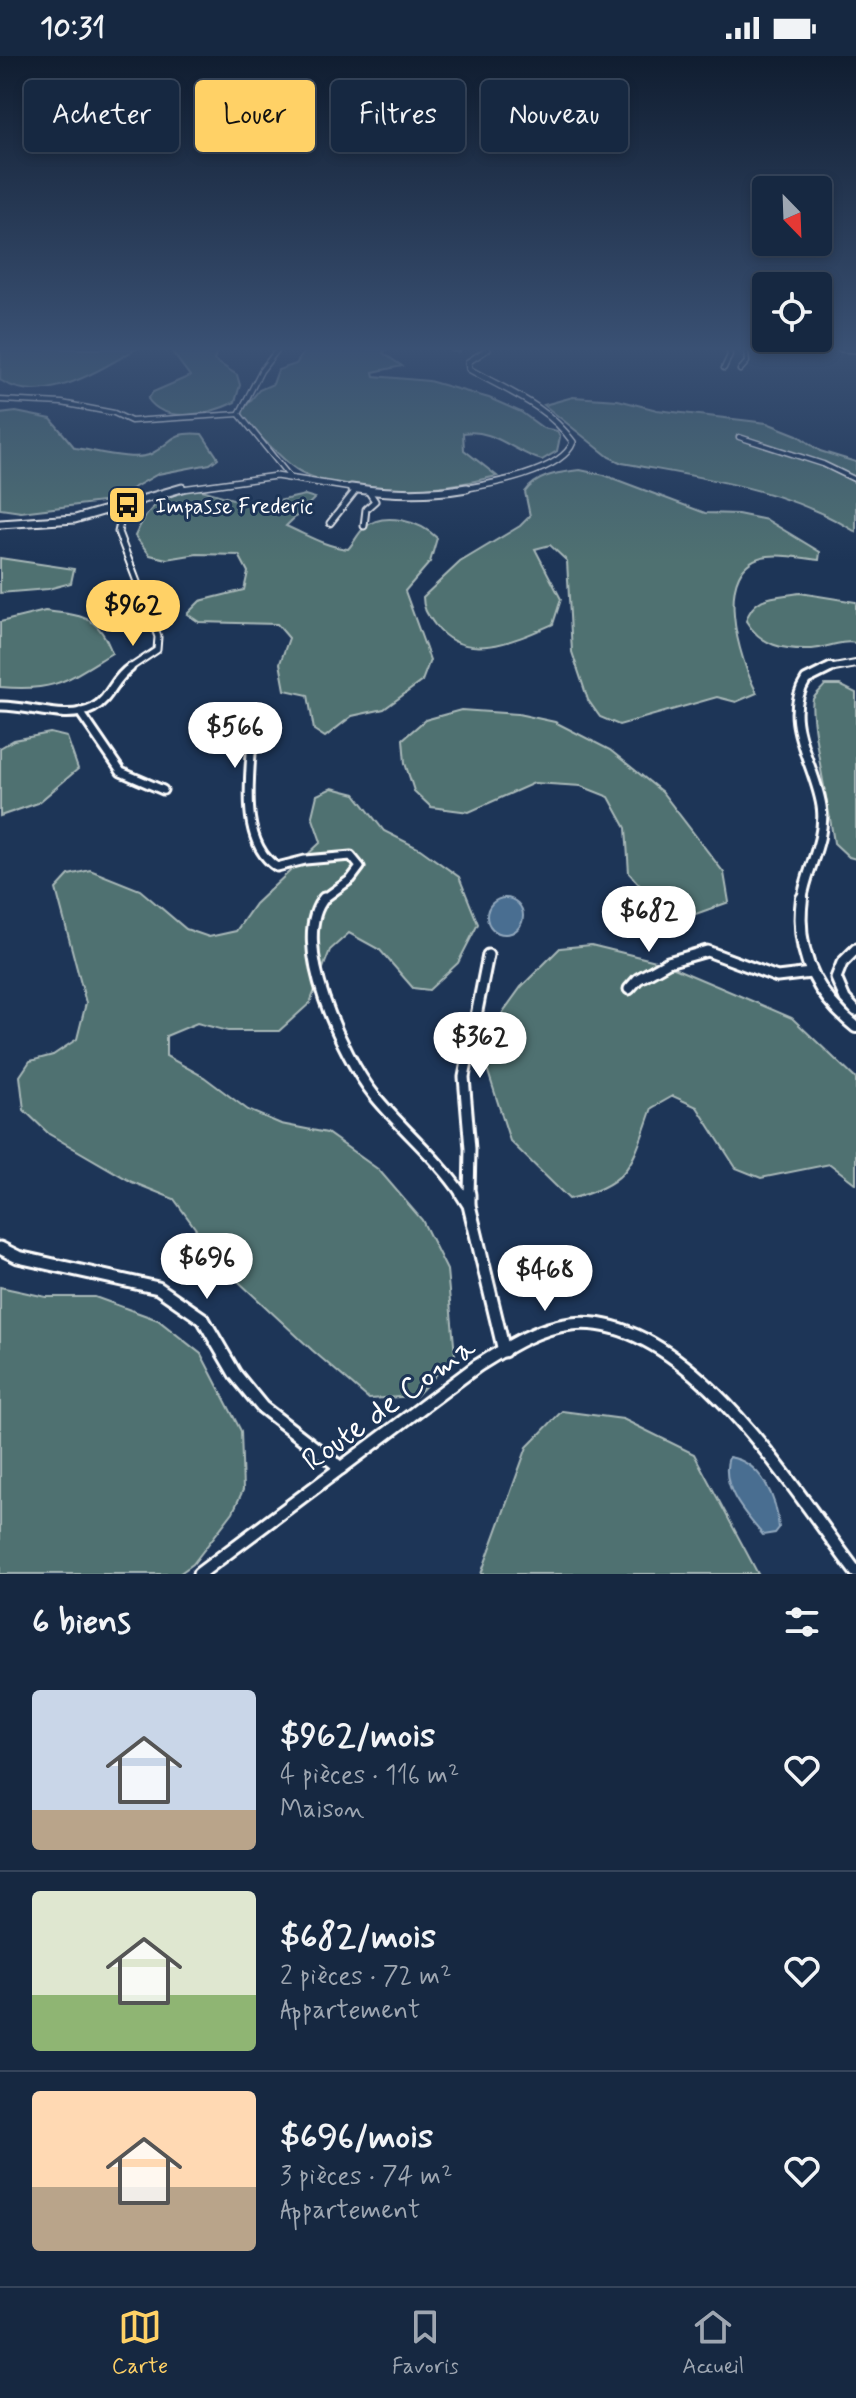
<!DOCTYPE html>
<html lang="fr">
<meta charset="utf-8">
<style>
:root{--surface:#162841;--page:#23344c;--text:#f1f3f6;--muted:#9ea6b1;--line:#35445a;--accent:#ffd166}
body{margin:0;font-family:Mynerve,sans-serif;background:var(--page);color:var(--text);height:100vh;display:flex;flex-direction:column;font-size:30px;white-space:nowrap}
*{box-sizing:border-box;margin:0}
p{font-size:26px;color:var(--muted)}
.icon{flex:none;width:44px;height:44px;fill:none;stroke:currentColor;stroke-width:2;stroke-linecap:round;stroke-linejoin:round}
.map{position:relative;height:1518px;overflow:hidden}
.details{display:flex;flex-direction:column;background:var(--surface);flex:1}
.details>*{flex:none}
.top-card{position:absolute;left:24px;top:24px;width:808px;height:72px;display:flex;gap:16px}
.needle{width:52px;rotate:157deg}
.buttons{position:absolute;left:752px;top:120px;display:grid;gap:16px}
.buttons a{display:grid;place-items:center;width:80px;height:80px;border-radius:8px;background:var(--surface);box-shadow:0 4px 12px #0003,0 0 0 2px var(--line);font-size:40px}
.price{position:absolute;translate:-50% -68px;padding:0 18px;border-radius:28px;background:#fff;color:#222;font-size:26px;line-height:52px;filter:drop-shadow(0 2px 4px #0008)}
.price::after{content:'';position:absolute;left:50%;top:48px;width:24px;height:18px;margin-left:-12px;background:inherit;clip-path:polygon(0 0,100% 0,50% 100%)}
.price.current{background:var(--accent);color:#111}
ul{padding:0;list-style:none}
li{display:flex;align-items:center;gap:24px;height:200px;padding:0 32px}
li+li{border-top:2px solid var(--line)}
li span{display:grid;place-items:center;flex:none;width:224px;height:160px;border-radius:8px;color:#555}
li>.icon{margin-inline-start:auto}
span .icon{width:96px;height:96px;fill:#fffc;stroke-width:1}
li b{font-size:34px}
h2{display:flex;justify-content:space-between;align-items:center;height:96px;padding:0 32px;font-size:34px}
.chip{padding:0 28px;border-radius:8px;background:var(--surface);box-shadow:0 4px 12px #0003,0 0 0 2px var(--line);font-size:28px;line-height:72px}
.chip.current{background:var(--accent);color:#111}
.status{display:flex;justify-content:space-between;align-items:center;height:56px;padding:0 40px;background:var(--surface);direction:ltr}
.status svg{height:22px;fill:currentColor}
.menu{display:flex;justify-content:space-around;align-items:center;height:112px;border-top:2px solid var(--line);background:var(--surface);font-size:22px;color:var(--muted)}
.menu a{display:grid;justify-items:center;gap:4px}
.menu .current{color:var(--accent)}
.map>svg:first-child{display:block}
.green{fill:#507171;stroke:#a8b8b8;stroke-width:2}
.water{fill:#496e91;stroke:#92a8bd;stroke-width:2}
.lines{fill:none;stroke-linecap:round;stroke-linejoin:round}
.minor-far4-casing{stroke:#fff;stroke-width:7}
.minor-far3-casing{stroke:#fff;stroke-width:9}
.minor-far2-casing{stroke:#fff;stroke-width:13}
.minor-far1-casing{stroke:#fff;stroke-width:15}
.minor-casing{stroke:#fff;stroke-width:17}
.tertiary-far2-casing{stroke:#fff;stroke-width:10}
.tertiary-far1-casing{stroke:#fff;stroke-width:14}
.tertiary-casing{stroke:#fff;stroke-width:16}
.secondary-far1-casing{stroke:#fff;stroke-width:8}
.secondary-casing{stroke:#fff;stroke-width:11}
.minor-far4{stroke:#1d3557;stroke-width:4}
.minor-far3{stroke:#1d3557;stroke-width:5}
.minor-far2{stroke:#1d3557;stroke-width:7}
.minor-far1{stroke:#1d3557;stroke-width:9}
.minor{stroke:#1d3557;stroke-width:11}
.tertiary-far2{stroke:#1d3557;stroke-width:6}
.tertiary-far1{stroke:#1d3557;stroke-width:8}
.tertiary{stroke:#1d3557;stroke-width:10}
.secondary-far1{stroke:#1d3557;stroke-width:5}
.secondary{stroke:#1d3557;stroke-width:7}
.labels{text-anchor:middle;stroke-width:6;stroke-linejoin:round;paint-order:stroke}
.far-poi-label{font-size:22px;fill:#fff;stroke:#1d3557;text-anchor:start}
.near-street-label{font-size:32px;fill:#fff;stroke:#1d3557}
</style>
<div class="status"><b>10:31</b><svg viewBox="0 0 49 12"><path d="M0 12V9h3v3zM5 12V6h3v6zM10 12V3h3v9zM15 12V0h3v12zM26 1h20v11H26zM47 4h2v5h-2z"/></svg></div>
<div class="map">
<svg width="856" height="1518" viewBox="0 0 856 1518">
<rect width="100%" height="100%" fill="#1d3557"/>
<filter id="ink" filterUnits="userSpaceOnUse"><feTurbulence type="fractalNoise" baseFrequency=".0125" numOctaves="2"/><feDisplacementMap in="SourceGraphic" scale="16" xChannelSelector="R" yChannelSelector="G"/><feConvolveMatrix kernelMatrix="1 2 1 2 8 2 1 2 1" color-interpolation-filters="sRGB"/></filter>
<g filter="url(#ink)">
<g class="green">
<path d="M1,293H136C100,314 41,352 0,324Z"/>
<path d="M170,293H218L214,304L237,319L240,329L235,346C210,358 166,369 148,343L153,336L190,320Z"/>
<path d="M306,293H387L383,297L402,310L373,316L374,320L429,325L489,342L521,356L543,372L557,375L560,381L557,395L542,404C515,397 492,371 463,377L464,394L497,420C443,434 353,443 301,416C289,410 279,398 268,388C258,379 244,369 242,355L259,334L273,328L278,314L296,308Z"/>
<path d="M573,341L618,344L657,354L767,367L797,379L820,395L856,406V476C786,432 703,422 622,407L609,401L544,349Z"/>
<path d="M16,356L51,363L75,392C92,394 136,406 151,398C174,386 169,375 202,378L218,402L210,408L158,418L110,445L21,456L0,453V358Z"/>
<path d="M580,414L604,419L705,457L738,458L767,464L820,496L819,504C803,502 784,498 768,500C709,507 740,606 757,637L736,646L717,641L619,669L600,661L588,644L572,596L567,505L550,489L535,493L561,543L553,568C517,584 465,609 435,569C428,559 423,554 423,541L460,506L520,470L530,460L525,436C538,418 559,417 580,414Z"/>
<path d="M195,432L243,446L269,447L305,439L315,442L286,470C307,479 326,491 348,493C354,487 358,477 364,472C384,454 421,466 437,482L430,506L405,535L430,604L422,625L384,653L352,660L325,681L314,674L308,639L285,634L280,607L289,582L277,568L199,566L187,558L200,545L244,534L248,516L239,499L197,498L167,503L150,499L135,480C150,446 161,443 195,432Z"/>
<path d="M0,502L74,513L71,527L48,533L0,537Z"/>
<path d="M800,537L856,546V587C840,584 828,592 812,593C783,594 761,590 746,565C754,538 776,541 800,537Z"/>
<path d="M45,555C82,560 98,558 112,597C66,625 55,636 0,631V566Z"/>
<path d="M825,629H840L856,637V803L849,801L834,787C831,762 808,657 813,643C815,639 822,633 825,629Z"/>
<path d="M461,654L518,658L555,666L610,694L662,736L724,817L729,846L682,863L649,840L629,817L626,772L609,741L581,730L534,727L469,756L431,751L414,735L405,707L403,683L425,664Z"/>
<path d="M50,677L67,681L78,713L38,747L0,760V692L14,684Z"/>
<path d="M332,732L355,738L384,775L420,793L459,821L478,868L458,907L429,934L413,932L380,894L349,877L330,894L310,947L279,975H228L197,967L166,980V1000L204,1021L248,1054L281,1068L327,1077L379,1114L422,1164L447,1214L455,1299L416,1340L369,1343L312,1294L225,1213L174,1143L132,1126L49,1078L24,1054L20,1020L30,1005L53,999L77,983L86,947L56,833L69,819L90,814L140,834L186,873L209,881L236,875L255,848L321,786L312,760L317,739Z"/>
<path d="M591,889L660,906L792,962L856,1023V1128L830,1108L761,1122L736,1112L697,1051L673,1040L652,1052C632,1107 632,1128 569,1143L510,1085L485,1006L503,956L521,931L560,892Z"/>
<path d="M0,1231L46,1241H95L158,1264L201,1298L241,1375L243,1434L233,1456L193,1508L179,1518H0Z"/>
<path d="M562,1355L623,1363L694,1398L758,1518H481L527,1391Z"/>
</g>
<g class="water">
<circle cx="505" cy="860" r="18"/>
<path d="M729,1401C762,1406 777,1443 779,1472L775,1477L763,1479C746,1459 719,1430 729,1401Z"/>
</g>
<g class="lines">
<g class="minor-far4-casing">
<g id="minor-far4">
<path d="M278,293L261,315L239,358L289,420"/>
<path d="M452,293H458"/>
<path d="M724,312L730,299L728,293"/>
<path d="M740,314L747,306L746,293"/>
<path d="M0,344L62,347L114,357L131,365L239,358"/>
<path d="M739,381L823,408L856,424"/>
</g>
</g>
<g class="minor-far3-casing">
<g id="minor-far3">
<path d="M124,451L118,476L158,581L157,594L127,614"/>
<path d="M330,467L356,434"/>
<path d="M364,470L366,453L375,445L369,436"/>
</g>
</g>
<g class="minor-far2-casing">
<g id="minor-far2">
<path d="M0,650C28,649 67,666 93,652C111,642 113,623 130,612"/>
<path d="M80,656L121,716L163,734"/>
<path d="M252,683C250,721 239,787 277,811L305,804L351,800L360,811L351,823L322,844"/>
</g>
</g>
<g class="minor-far1-casing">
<g id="minor-far1">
<path d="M324,842C288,885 344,1002 374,1039C402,1074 438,1102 463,1140"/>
<path d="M856,893L842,907L836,922L845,943L856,955"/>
<path d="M629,933L638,923L668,906L707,895L777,921L811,917"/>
<path d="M469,1140L470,1093L464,1021L488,899"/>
</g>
</g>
<g class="minor-casing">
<g id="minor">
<path d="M462,1138L469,1149L504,1295"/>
<path d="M469,1147V1138"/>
<path d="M0,1192L18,1201L158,1232L203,1263L235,1318L262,1351L341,1412"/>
<path d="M199,1518L477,1310C506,1292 536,1272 571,1268C687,1255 795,1437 856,1516"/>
</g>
</g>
<g class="tertiary-far2-casing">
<path id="tertiary-far2" d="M823,614L856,608"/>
</g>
<g class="tertiary-far1-casing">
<path id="tertiary-far1" d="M802,844C806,814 825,786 822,754C818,712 779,665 806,624L830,612"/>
</g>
<g class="tertiary-casing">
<path id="tertiary" d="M802,842C795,895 815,938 856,971"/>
</g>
<g class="secondary-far1-casing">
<g id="secondary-far1">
<path d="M841,293L856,294"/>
<path d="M175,434L276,420L364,434"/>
<path d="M456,434C486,429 562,417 573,386C547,349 507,335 469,313L468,306L488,293"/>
</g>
</g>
<g class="secondary-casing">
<g id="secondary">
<path d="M351,432C391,438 427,439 467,432"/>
<path d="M0,468L75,463L182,432"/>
</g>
</g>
<use href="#minor-far4" class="minor-far4"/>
<use href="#minor-far3" class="minor-far3"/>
<use href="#minor-far2" class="minor-far2"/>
<use href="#minor-far1" class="minor-far1"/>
<use href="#minor" class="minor"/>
<use href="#tertiary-far2" class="tertiary-far2"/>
<use href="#tertiary-far1" class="tertiary-far1"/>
<use href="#tertiary" class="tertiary"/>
<use href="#secondary-far1" class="secondary-far1"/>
<use href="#secondary" class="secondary"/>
</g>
</g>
<linearGradient id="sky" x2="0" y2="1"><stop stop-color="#101d30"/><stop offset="0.58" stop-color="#3a5174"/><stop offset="1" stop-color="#3a5174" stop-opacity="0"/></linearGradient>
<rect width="856" height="505" fill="url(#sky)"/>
<defs>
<g id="bus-square" transform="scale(2)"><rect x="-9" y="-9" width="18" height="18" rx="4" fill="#ffd166" stroke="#1d3557"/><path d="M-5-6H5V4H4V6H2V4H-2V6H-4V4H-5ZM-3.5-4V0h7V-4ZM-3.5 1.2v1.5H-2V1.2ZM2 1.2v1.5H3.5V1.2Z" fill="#111"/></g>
</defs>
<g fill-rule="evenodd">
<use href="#bus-square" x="127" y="449"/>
</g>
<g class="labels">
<g class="far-poi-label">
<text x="155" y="457">Impasse Frederic</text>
</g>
<g class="near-street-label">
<text transform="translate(388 1347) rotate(-36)" y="11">Route de Coma</text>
</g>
</g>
</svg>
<div class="buttons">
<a><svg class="needle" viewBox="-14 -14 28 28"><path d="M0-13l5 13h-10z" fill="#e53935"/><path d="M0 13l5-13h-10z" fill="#9ea6b1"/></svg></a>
<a><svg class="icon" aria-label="locate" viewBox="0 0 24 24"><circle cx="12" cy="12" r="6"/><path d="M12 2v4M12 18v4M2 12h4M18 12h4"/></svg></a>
</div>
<b class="price current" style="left:133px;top:592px">$962</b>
<b class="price" style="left:235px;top:714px">$566</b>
<b class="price" style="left:649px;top:898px">$682</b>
<b class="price" style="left:480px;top:1024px">$362</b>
<b class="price" style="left:207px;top:1245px">$696</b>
<b class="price" style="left:545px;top:1257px">$468</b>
<div class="top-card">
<a class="chip">Acheter</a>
<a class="chip current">Louer</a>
<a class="chip">Filtres</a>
<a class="chip">Nouveau</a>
</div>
</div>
<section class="details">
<h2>6 biens<svg class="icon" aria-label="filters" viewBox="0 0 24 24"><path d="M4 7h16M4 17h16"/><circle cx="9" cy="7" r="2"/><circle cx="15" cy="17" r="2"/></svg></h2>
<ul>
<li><span style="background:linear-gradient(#c9d6e8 75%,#b9a48a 0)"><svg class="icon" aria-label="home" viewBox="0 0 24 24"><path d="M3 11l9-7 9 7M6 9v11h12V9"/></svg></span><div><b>$962/mois</b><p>4 pièces · 116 m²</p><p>Maison</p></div><svg class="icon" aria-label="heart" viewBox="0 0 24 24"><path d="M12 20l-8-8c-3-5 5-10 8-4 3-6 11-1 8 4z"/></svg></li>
<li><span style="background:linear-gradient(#dfe7d0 65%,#8fb573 0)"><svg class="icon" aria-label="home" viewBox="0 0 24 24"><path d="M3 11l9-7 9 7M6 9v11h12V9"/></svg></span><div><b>$682/mois</b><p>2 pièces · 72 m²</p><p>Appartement</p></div><svg class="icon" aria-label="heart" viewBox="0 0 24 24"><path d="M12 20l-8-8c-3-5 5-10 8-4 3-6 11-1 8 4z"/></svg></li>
<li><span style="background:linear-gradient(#ffd9b3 60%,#b9a48a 0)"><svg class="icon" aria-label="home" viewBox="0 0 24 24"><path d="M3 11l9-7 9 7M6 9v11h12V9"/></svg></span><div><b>$696/mois</b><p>3 pièces · 74 m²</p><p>Appartement</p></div><svg class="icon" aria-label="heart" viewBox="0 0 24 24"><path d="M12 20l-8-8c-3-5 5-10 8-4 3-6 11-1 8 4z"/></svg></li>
</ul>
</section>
<nav class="menu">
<a class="current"><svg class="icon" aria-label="map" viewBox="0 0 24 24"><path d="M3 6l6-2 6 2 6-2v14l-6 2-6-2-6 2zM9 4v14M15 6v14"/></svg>Carte</a>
<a><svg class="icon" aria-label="saved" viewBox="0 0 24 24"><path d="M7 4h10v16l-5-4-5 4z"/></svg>Favoris</a>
<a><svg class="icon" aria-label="home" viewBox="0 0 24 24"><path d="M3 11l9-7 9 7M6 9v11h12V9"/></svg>Accueil</a>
</nav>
